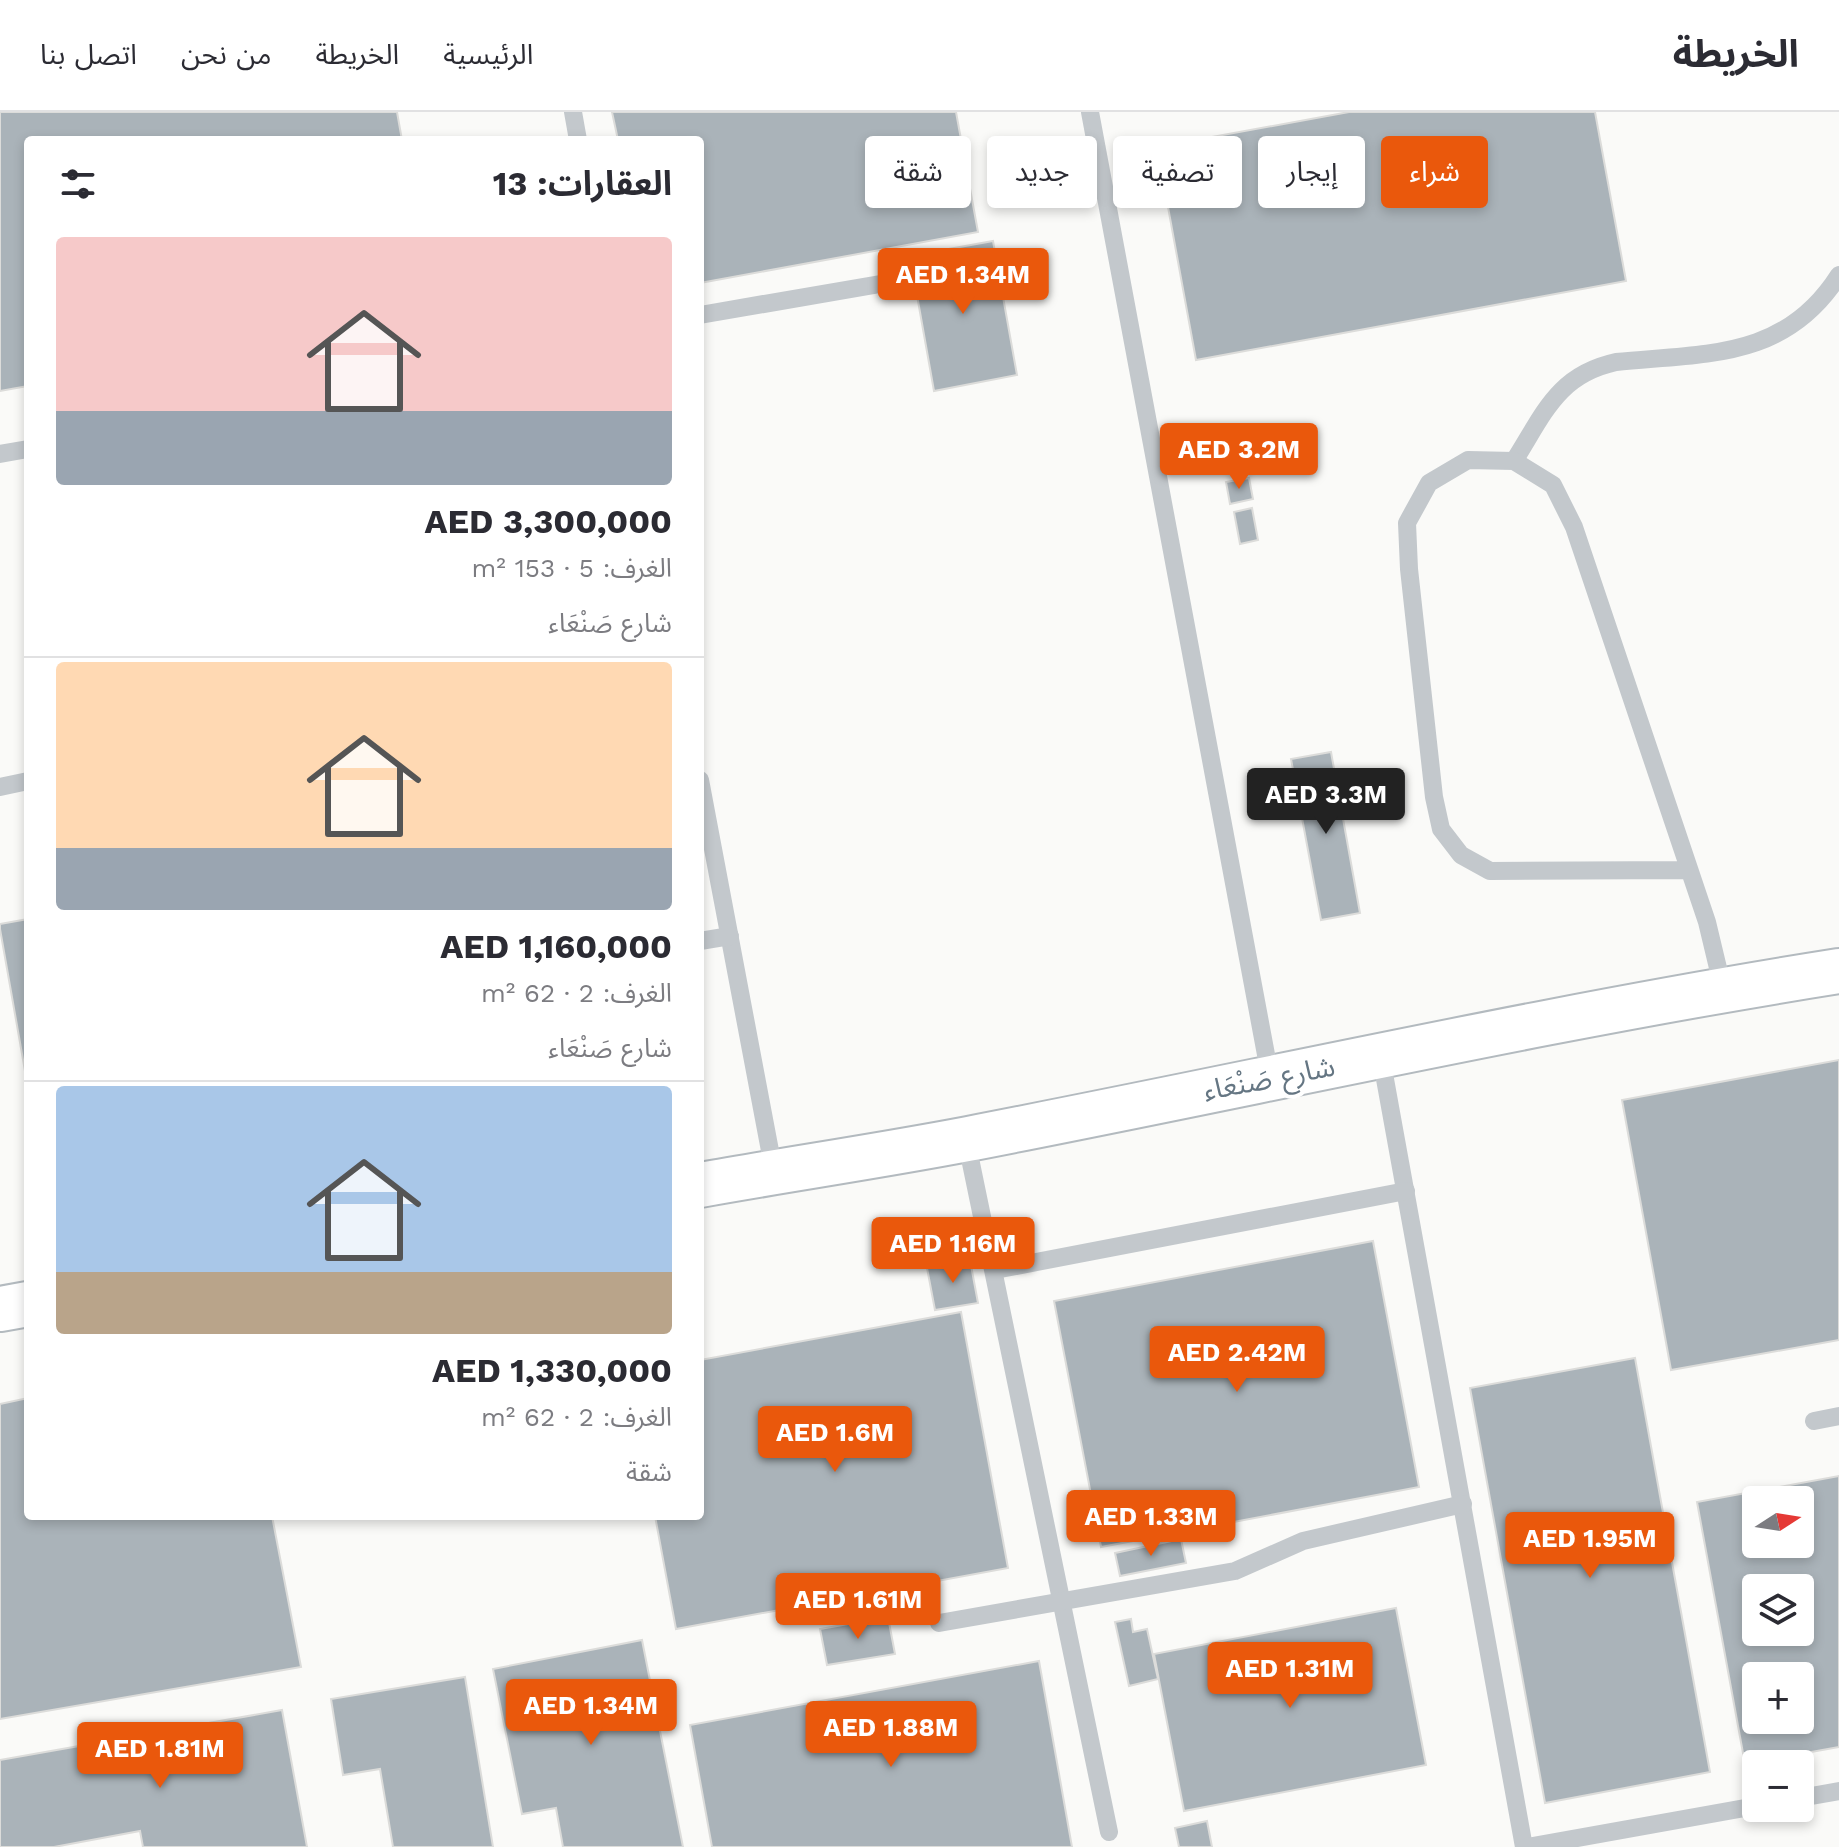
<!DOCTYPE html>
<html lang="ar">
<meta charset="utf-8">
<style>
:root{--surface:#fff;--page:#f2f2f3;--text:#2b2b33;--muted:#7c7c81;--line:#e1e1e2;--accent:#ea580c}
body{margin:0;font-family:"Work Sans","Noto Sans Arabic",sans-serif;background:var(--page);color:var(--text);direction:rtl;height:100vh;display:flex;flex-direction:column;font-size:30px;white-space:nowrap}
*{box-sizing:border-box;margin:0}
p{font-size:26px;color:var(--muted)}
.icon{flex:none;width:44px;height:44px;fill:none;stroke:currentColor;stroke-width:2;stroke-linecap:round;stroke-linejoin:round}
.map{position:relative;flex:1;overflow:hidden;direction:ltr}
.drawer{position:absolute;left:24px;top:24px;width:680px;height:1384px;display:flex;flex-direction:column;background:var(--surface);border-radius:8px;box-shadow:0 4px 12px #0003;direction:rtl}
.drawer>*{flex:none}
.guide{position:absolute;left:728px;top:24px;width:760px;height:72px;direction:rtl;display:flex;gap:16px}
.needle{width:52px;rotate:78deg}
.controls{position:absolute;left:1742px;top:1374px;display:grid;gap:16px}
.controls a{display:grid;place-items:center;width:72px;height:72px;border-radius:8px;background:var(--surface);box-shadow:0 4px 12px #0003;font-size:40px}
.price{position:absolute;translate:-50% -68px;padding:0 18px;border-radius:8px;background:var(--accent);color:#fff;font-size:26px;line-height:52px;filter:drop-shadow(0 2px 4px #0008)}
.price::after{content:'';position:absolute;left:50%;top:48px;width:24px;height:18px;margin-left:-12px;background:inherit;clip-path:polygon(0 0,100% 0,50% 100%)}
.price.current{background:#222;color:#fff}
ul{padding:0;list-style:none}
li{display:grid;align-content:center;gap:16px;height:424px;padding:0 32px}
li+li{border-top:2px solid var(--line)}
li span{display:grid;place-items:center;height:248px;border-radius:8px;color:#555}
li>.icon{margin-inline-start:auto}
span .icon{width:144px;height:144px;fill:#fffc;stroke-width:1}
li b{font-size:34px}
h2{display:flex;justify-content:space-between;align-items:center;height:96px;padding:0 32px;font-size:34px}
.pill{padding:0 28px;border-radius:8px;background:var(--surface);box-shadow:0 4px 12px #0003;font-size:28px;line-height:72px}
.pill.current{background:var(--accent);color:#fff}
header{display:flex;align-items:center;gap:48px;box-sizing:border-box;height:112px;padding:0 40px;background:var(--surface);border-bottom:2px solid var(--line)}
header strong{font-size:38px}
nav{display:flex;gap:44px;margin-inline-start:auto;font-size:28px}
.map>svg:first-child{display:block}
.building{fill:#aab3b9;stroke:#dcdcda;stroke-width:2;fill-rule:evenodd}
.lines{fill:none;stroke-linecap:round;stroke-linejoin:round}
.secondary-casing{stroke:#b3babf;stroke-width:48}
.lane{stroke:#c3c8cc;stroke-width:18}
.secondary{stroke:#fff;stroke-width:44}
.labels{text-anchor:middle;stroke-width:8;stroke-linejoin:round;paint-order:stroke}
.street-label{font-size:28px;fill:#657683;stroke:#fff}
</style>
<header>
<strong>الخريطة</strong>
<nav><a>الرئيسية</a><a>الخريطة</a><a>من نحن</a><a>اتصل بنا</a></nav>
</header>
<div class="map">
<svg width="1839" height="1735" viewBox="0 0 1839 1735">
<rect width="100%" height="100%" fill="#fafaf8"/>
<g class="building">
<path d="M0,0H397L402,28H28V274L0,279Z"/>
<path d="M612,0H956L978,120L700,171V28H618Z"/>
<path d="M1349,0H1595L1626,169L1196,248L1157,35Z"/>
<path d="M993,129L1017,263L934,279L910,144Z"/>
<path d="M1249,366L1253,387L1230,392L1226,370Z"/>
<path d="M1252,396L1258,428L1240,432L1234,400Z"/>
<path d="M1331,640L1360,801L1321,808L1291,647Z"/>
<path d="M28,807V976L0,817V812Z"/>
<path d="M1839,948V1228L1671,1258L1622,988Z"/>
<path d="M1373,1129L1419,1375L1101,1435L1054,1189Z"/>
<path d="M970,1148L978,1191L935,1198L927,1156Z"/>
<path d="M961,1200L1008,1456L676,1517L655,1404H700V1248Z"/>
<path d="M1635,1246L1710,1660L1545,1691L1470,1276Z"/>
<path d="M28,1286V1404H272L301,1555L0,1607V1292Z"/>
<path d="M1839,1364V1635L1745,1652L1697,1390ZM1756,1388H1800V1432H1756ZM1756,1476H1800V1520H1756ZM1756,1564H1800V1608H1756Z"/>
<path d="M1181,1427L1186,1451L1120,1464L1115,1441Z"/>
<path d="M1396,1496L1426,1653L1184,1699L1154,1542Z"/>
<path d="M888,1505L895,1542L827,1553L820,1517Z"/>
<path d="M1131,1507L1133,1520L1147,1517L1158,1567L1129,1574L1115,1510Z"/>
<path d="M642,1528L683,1735H563L556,1696L522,1702L493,1557Z"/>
<path d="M1039,1549L1072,1735H712L690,1613Z"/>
<path d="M465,1565L493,1735H393L380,1657L343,1663L331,1587Z"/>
<path d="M282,1598L307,1735H143L140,1719L54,1735H0V1648Z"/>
<path d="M1207,1709L1212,1735H1179L1175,1716Z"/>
</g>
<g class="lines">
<g class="secondary-casing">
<g id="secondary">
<path d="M700,1073C789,1057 879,1044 968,1027C1258,971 1547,905 1839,859"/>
<path d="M0,1197L28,1192"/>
</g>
</g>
<g class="lane">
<path d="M573,0L578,28"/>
<path d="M1090,0L1270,964"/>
<path d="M700,203L886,171"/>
<path d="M0,342L28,337"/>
<path d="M1514,349C1544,302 1557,263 1616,250C1706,241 1785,248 1839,163"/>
<path d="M700,668L774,1060"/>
<path d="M0,675L28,669"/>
<path d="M1687,758L1490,759L1461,743L1441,717L1434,685L1409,457L1407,411L1429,371L1468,348L1514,349L1553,373L1574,415L1707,810L1723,877"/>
<path d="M700,829L730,824"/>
<path d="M1381,945L1524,1735"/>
<path d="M966,1027L1109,1720"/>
<path d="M995,1158L1406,1079"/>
<path d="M1814,1309L1839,1304"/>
<path d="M939,1511L1235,1459L1303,1429L1463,1392"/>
<path d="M1800,1686L1839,1679"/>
<path d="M1527,1735L1756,1694"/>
</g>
<use href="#secondary" class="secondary"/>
</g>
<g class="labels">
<g class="street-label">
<text transform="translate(1269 966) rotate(-11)" y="10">شارع صَنْعَاء</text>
</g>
</g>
</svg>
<div class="controls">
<a><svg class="needle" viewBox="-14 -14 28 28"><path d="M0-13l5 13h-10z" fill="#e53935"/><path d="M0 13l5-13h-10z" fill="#7c7c81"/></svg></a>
<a><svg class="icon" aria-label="layers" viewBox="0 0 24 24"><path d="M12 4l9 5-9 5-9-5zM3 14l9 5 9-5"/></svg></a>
<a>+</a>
<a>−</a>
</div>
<b class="price" style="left:963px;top:204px">AED 1.34M</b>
<b class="price" style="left:1239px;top:379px">AED 3.2M</b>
<b class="price current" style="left:1326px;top:724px">AED 3.3M</b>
<b class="price" style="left:953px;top:1173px">AED 1.16M</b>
<b class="price" style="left:1237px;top:1282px">AED 2.42M</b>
<b class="price" style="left:835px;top:1362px">AED 1.6M</b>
<b class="price" style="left:1151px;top:1446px">AED 1.33M</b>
<b class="price" style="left:1590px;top:1468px">AED 1.95M</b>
<b class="price" style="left:858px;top:1529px">AED 1.61M</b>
<b class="price" style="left:1290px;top:1598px">AED 1.31M</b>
<b class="price" style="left:591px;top:1635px">AED 1.34M</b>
<b class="price" style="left:891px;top:1657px">AED 1.88M</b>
<b class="price" style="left:160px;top:1678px">AED 1.81M</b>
<div class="guide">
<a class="pill current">شراء</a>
<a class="pill">إيجار</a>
<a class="pill">تصفية</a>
<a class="pill">جديد</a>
<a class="pill">شقة</a>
</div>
<section class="drawer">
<h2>العقارات: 13<svg class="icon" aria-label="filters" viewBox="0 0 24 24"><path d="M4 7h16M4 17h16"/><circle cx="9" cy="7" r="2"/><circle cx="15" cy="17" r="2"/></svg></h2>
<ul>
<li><span style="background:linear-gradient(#f6c9c9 70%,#9aa5b1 0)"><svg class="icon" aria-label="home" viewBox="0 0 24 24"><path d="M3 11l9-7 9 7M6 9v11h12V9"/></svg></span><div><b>AED 3,300,000</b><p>الغرف: 5 · 153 m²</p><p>شارع صَنْعَاء</p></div></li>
<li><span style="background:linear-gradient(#ffd9b3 75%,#9aa5b1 0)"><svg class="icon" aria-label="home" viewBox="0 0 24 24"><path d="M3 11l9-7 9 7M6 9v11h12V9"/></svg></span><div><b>AED 1,160,000</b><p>الغرف: 2 · 62 m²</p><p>شارع صَنْعَاء</p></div></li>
<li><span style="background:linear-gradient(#a9c7e8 75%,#b9a48a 0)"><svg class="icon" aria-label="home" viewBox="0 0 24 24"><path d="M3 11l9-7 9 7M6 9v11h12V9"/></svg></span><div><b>AED 1,330,000</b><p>الغرف: 2 · 62 m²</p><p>شقة</p></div></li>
</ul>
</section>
</div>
